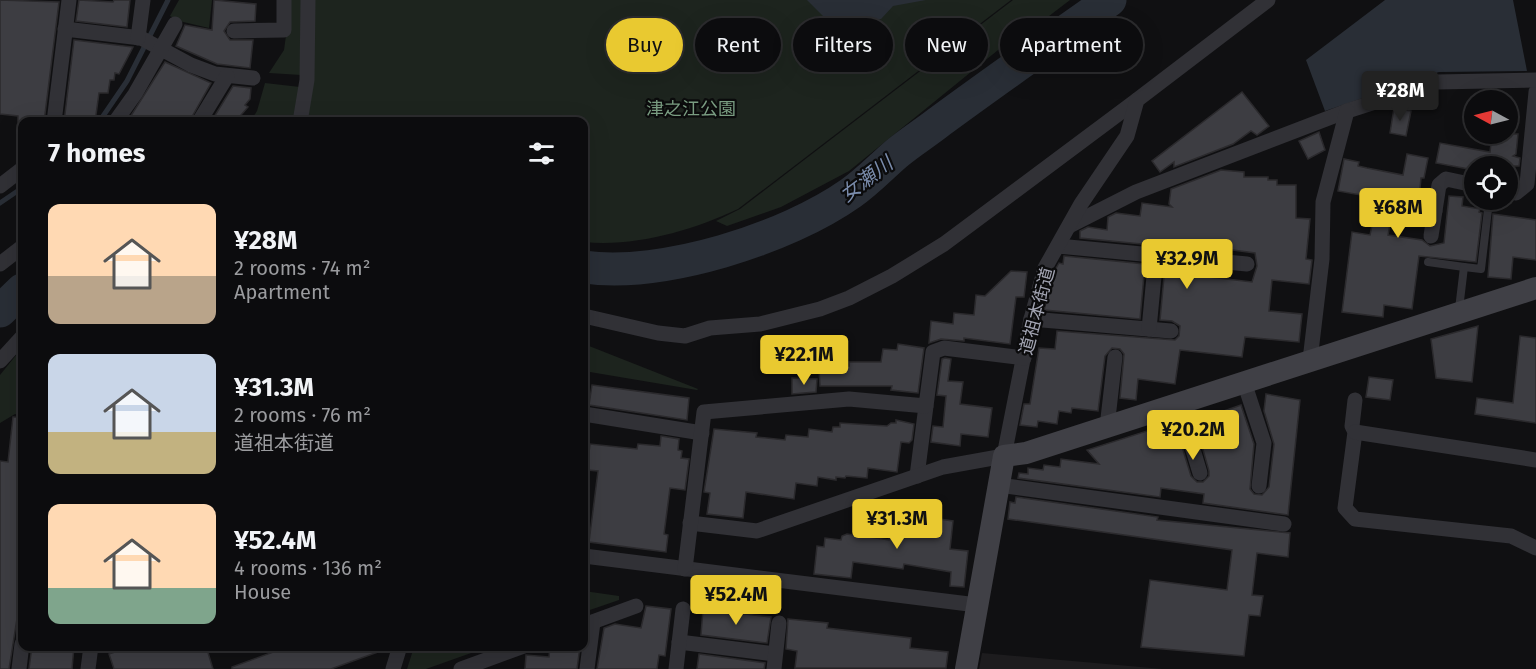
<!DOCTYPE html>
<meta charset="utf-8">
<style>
:root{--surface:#0c0c0e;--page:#1a1a1c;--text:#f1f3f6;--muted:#9a9b9e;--line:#2c2c2e;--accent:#e9c930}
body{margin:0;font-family:"Fira Sans","Noto Sans JP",sans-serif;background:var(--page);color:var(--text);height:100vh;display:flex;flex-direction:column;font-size:22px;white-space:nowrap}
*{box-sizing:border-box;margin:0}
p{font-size:20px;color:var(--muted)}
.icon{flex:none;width:33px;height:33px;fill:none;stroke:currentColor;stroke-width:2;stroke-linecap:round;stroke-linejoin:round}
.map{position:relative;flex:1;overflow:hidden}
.panel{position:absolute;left:18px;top:117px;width:570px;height:534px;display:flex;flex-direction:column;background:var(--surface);border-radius:12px;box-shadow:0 6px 24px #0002,0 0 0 2px var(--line)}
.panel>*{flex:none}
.top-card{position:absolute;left:606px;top:18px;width:570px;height:54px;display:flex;gap:12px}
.needle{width:39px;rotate:277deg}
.tools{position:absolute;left:1464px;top:90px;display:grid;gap:12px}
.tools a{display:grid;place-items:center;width:54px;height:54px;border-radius:50%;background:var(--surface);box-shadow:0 6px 24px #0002,0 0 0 2px var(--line);font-size:30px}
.price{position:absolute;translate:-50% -51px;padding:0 14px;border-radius:6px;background:var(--accent);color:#111;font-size:20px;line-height:39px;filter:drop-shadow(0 2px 3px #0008)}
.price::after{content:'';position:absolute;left:50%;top:36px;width:18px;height:14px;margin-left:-9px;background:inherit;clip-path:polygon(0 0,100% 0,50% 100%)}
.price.active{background:#222;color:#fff}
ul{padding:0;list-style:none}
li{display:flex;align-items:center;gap:18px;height:150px;padding:0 30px}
li span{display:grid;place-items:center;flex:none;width:168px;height:120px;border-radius:12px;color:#555}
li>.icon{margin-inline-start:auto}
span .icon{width:72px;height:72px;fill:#fffc;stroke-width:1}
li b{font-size:26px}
h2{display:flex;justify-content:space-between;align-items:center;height:72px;padding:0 30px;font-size:26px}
.chip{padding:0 21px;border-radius:27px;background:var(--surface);box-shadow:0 6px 24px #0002,0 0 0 2px var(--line);font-size:21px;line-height:54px}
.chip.active{background:var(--accent);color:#111}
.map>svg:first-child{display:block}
.built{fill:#1d1c1e}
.green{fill:#1d241e}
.water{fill:#292e36}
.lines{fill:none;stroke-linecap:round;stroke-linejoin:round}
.stream{stroke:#292e36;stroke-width:5}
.river{stroke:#292e36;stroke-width:33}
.building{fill:#3d3d42;stroke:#2b2a2d;stroke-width:1.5}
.lane{stroke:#313136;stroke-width:8}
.street{stroke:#313136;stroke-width:15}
.secondary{stroke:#404046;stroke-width:22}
.labels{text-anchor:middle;stroke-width:4.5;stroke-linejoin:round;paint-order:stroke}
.park-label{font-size:18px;fill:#799c81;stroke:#0b0b0c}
.street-label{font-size:18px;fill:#a2a4b2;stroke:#0b0b0c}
.water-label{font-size:20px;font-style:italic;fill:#7a8cac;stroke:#0b0b0c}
</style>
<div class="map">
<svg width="1536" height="669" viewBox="0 0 1536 669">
<rect width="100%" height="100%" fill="#101012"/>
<path class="built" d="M982,653L1163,669H979Z"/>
<g class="green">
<path d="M179,0H212L209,28L179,21L170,16Z"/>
<path d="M291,0H302L301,75L269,73L284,50Z"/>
<path d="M312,0H1011L738,209C691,231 635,247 584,242V122H307Z"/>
<path d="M1013,0H1070L1019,39L1003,46L849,171L781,207L727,226L716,221L740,209Z"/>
<path d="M265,83L300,87L294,121L250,122L257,111Z"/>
<path d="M584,344L698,389L697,390L584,371Z"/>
<path d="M22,348V414H15L0,423V375Z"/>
<path d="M584,591L619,596V600L584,612Z"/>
<path d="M414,647V646L488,647L426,669H407Z"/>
</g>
<g class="water">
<path d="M807,0H926L893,6L881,19L854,26L830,23Z"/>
<path d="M1385,0H1513L1527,71L1439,72L1325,111L1306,60Z"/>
</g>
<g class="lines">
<g class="stream">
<path d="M99,122L127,81L168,0"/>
<path d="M0,203L22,188"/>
</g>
<g class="river">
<path d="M584,267C662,278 786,239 851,193C867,182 881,167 896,154C909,143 925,133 939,122C996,80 1053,40 1110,0"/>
<path d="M0,311L22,290"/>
</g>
</g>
<g class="building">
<path d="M0,0L59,2L44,122H18V116L0,114Z"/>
<path d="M79,0L113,2L114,0H130L127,27L76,21Z"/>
<path d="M214,0L256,4L255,21L230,22L224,31L230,40H253L250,68L217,64L176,46L185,25L212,30Z"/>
<path d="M74,40L133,47L119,74L115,73L114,80H110L108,93H99L95,122H64Z"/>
<path d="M165,62L211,83L189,122H127Z"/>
<path d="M233,86L251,88L250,99L245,105L248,107L235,122H211Z"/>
<path d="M1242,92L1269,126L1257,135L1251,131L1233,144L1174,167V162L1160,172L1152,161Z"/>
<path d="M1394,108L1411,111L1406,136L1390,133Z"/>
<path d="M1319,132L1325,150L1308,159L1299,141Z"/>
<path d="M1492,134H1518L1516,154L1513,156L1520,158L1519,166H1474V170L1436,163L1440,143L1490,152Z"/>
<path d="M1407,154L1428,158L1424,178H1421L1419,199L1395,197L1388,235L1422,240L1430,246L1444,243L1449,196L1463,197L1462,206L1480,209L1479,212L1482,213L1476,262L1419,256L1412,309L1384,305L1383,317L1342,312L1352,232L1370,235L1378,198L1338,191L1344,159L1359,162L1358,166L1367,168L1403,175Z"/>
<path d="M1221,170L1244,172V177H1268V180H1277V185H1296V218L1310,219L1306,259L1312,260L1309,284L1272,280L1269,311L1302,314L1299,342L1245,337L1242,357L1180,350L1175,384L1138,379L1136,400L1120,398L1124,354L1120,349L1112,348L1105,356L1098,411L1072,408L1071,413L1059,411L1057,424L1038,421L1037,427L1020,425L1024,404H1030L1039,348L1055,349L1057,331L1175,340L1179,336L1180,326L1172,321L1160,320L1165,266L1201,269V276L1252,282L1257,266L1255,253L1203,246V250L1080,238V231L1088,227L1107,230L1108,217L1116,213L1140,216L1142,203L1172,207L1169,204L1171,189Z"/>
<path d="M1493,214L1536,220V260L1513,257L1511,279L1488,277Z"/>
<path d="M1064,256L1145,264L1140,319L1044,310L1050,288H1052L1054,272L1059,263L1063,264Z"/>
<path d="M1011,271L1027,272L1024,297H1016L1010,344L964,338V341L941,339L929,343L931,321L953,324L954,313L974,315L976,295L985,296Z"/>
<path d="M1478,326L1472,382L1436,378L1431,339Z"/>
<path d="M1520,336L1536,338V423L1475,414L1477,398L1513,403Z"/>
<path d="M898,344L924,348L918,393L891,390L892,386H820L819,369L849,366V362H881L883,349L897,350Z"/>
<path d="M945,358L951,359L948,381L963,382L960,404L992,408L988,437L961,434L960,446L931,442L933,426L943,427L946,396L937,395L942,359Z"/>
<path d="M1369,377L1393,380L1390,400L1366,397Z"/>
<path d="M792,378L817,379L816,392L792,394Z"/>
<path d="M592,385L689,398L687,420L589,405Z"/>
<path d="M1266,394L1300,400L1288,515L1203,503L1204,494L1161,488L1160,497L1018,478L1019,473L1028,474V468L1043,470L1044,465L1060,467L1061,459L1099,464L1087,450L1172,423L1176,427L1191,476L1197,482H1203L1209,476V471L1195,421L1241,405L1254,444L1250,489L1254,494L1262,495L1269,487L1274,444L1264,411Z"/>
<path d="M13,417L22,418V587L9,669H0V461L8,462Z"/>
<path d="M896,420L914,424L912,440L909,443L901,442L897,472L868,468L867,478L846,476L845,478L836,477V480L818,477L817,486L796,483L794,499L746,492L743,518L707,514L710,493L704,492L714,429L757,433L756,437L785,440L786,435L808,437L809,429L832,432L833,427H840V423L887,426L891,423H896Z"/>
<path d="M661,436L679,439L678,450L682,451L681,458L689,459L685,490L670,488L664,534L668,535L666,552L589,542L598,471L587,470L590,444L637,449L638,444L660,446Z"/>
<path d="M1016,497L1158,517L1157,520L1290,533L1288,557L1257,553L1252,595L1263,596L1260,616L1249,615L1244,656L1141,647L1150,580L1227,590L1232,550L1008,519L1010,502L1015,503Z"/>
<path d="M910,515L953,521L950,549L968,551L964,587L950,586L951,572L904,564L903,569L853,562L851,578L814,574L817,546L824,547L825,538L841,540L842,536L847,534L889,540L891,518Z"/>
<path d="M646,606L671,609L665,656L659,655L657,669H597L604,628L615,624L641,628Z"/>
<path d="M703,609L771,617L767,643L701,635Z"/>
<path d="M788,619L828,623L827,628L911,638L910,648L948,652L946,668H795L797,651L786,649Z"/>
<path d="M32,646H74L72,669H29Z"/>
<path d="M117,646H206L213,669H114L109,654L118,651Z"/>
<path d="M290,646H389V648L331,669H232V667Z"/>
<path d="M550,646H580L577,669H525L526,655L549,657Z"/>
<path d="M699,654L765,663L764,669H697Z"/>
</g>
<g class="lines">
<g class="lane">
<path d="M1428,262L1464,267"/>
<path d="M1459,309L1464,267L1481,269L1489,201"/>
</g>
<g class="street">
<path d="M65,29L141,38L191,65L215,74L253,78"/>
<path d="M234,31L284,30V0"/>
<path d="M138,38L143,0"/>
<path d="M54,122L69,0"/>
<path d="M115,122L135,94L175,24"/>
<path d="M199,122L227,76"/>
<path d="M300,122L307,80L308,0"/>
<path d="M0,186L22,169"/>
<path d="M1508,191L1516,193L1527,184L1536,92"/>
<path d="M1415,208L1435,211"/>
<path d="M1069,226L1136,192L1347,111L1437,82L1536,80"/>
<path d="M1431,236L1439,185L1446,179L1474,185"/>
<path d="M1058,246L1247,264"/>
<path d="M0,264L22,247"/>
<path d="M584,316L658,333L685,336L710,328L760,324L820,309L849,298L892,276L944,244L1137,100"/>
<path d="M1031,319L1171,331"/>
<path d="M1149,329L1156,255"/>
<path d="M1310,360L1322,259L1323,202L1347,111"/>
<path d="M0,361L22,337"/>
<path d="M1244,382L1264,443L1259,486"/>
<path d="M1355,400L1352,426L1355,432L1345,508L1355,519L1511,536L1536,548"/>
<path d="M1179,403L1200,473"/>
<path d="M584,414L702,433"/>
<path d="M1107,427L1115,357"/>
<path d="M1355,432L1536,460"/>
<path d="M917,476L926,406"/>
<path d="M999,485L1284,524"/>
<path d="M690,523L757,531L943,467L1004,456L1031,319L1045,268L1081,204L1127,136L1137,100L1268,0"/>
<path d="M584,556L977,605"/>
<path d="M685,569L704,412L849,399L926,406L933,352L944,348L1024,358"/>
<path d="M584,625L636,606"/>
<path d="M679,642L775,654"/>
<path d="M19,669L22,644"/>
<path d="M88,669L91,646"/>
<path d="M393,669L400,646"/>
<path d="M461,669L524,646"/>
<path d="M587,669L593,622"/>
<path d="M676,669L683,609"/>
<path d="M774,669L779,623"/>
</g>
<path class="secondary" d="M966,669L1004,456L1026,453L1536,288"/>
</g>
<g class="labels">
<g class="park-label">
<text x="691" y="115">津之江公園</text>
</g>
<g class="street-label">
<text transform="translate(1037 311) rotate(-75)" y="6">道祖本街道</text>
</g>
<g class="water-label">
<text transform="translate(866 179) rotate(-37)" y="7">女瀬川</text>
</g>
</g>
</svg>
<div class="tools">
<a><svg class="needle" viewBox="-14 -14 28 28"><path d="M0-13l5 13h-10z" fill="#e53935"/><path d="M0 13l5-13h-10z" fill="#9a9b9e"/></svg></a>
<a><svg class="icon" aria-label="locate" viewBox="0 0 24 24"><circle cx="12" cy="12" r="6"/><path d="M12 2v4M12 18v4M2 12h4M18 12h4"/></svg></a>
</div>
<b class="price active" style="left:1400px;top:122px">¥28M</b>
<b class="price" style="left:1398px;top:239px">¥68M</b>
<b class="price" style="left:1187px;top:290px">¥32.9M</b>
<b class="price" style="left:804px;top:386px">¥22.1M</b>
<b class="price" style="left:1193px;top:461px">¥20.2M</b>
<b class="price" style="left:897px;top:550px">¥31.3M</b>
<b class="price" style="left:736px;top:626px">¥52.4M</b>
<div class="top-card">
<a class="chip active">Buy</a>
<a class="chip">Rent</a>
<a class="chip">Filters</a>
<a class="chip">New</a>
<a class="chip">Apartment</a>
</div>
<section class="panel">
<h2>7 homes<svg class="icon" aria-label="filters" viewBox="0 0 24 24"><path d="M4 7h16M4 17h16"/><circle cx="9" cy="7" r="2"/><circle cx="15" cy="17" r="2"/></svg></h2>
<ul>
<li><span style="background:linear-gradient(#ffd9b3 60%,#b9a48a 0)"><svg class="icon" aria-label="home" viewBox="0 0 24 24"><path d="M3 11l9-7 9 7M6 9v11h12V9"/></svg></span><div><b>¥28M</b><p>2 rooms · 74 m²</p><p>Apartment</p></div></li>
<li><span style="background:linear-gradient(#c9d6e8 65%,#c2b280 0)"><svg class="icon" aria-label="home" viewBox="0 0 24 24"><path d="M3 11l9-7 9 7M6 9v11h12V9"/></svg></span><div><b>¥31.3M</b><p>2 rooms · 76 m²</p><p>道祖本街道</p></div></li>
<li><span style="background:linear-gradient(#ffd9b3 70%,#7fa58c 0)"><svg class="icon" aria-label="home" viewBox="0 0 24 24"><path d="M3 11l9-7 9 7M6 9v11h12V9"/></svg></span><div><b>¥52.4M</b><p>4 rooms · 136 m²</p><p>House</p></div></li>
</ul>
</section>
</div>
